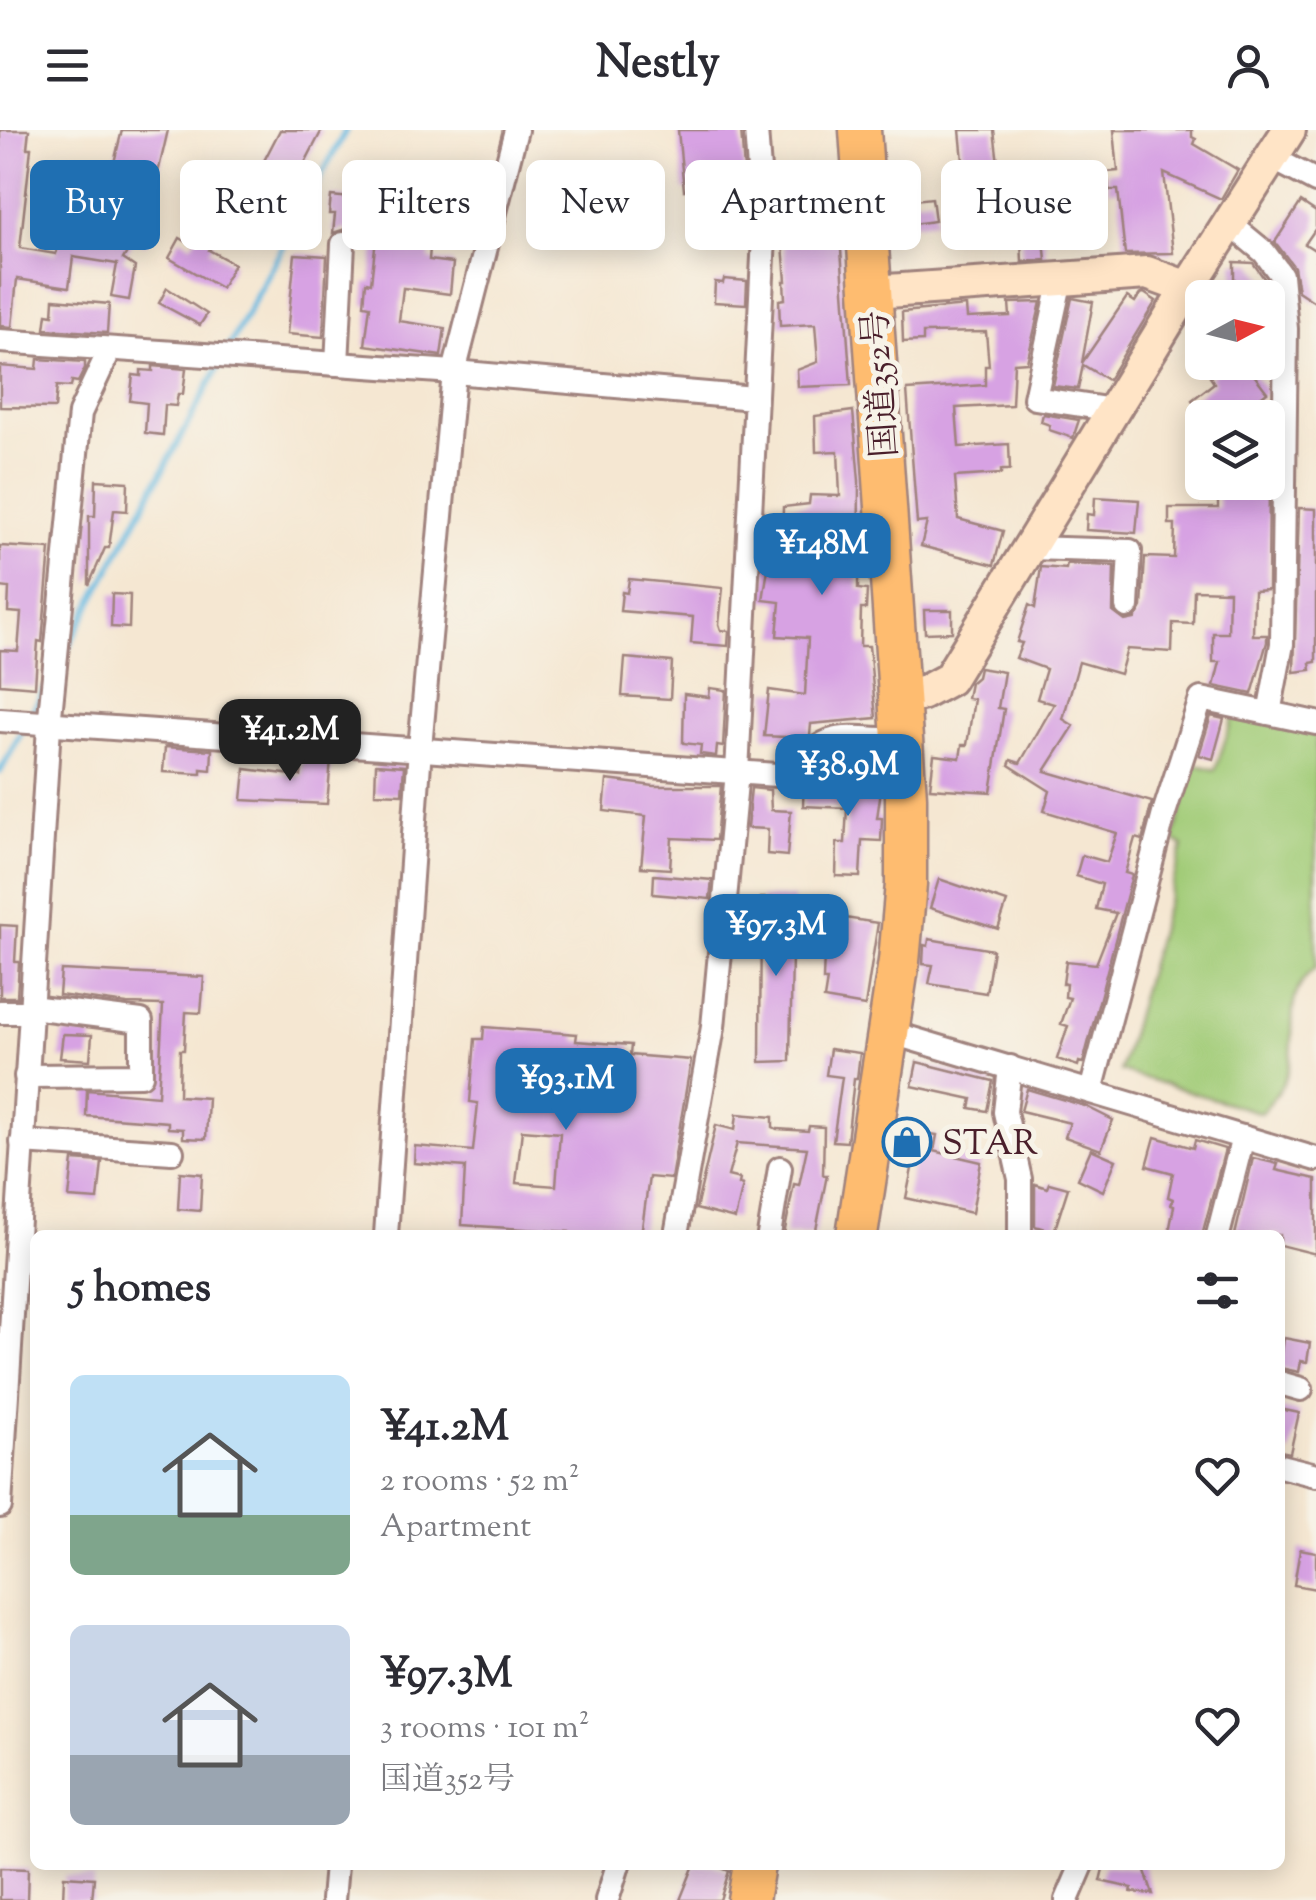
<!DOCTYPE html>
<meta charset="utf-8">
<style>
:root{--surface:#fff;--page:#f7f7f7;--text:#2b2b33;--muted:#7c7c81;--accent:#1f6fb2}
body{margin:0;font-family:"Sorts Mill Goudy","Noto Serif JP",serif;background:var(--page);color:var(--text);height:100vh;display:flex;flex-direction:column;font-size:38px;white-space:nowrap}
*{box-sizing:border-box;margin:0}
p{font-size:32px;color:var(--muted)}
.icon{flex:none;width:55px;height:55px;fill:none;stroke:currentColor;stroke-width:2;stroke-linecap:round;stroke-linejoin:round}
.map{position:relative;flex:1;overflow:hidden}
.sheet{position:absolute;left:30px;top:1100px;width:1255px;height:640px;display:flex;flex-direction:column;background:var(--surface);border-radius:15px;box-shadow:0 5px 25px #0003}
.sheet>*{flex:none}
.hud{position:absolute;left:30px;top:30px;width:1258px;height:90px;display:flex;gap:20px}
.needle{width:65px;rotate:83deg}
.controls{position:absolute;left:1185px;top:150px;display:grid;gap:20px}
.controls a{display:grid;place-items:center;width:100px;height:100px;border-radius:15px;background:var(--surface);box-shadow:0 5px 25px #0003;font-size:50px}
.price{position:absolute;translate:-50% -85px;padding:0 22px;border-radius:20px;background:var(--accent);color:#fff;font-size:32px;line-height:65px;filter:drop-shadow(0 2px 5px #0008)}
.price::after{content:'';position:absolute;left:50%;top:60px;width:30px;height:22px;margin-left:-15px;background:inherit;clip-path:polygon(0 0,100% 0,50% 100%)}
.price.selected{background:#222;color:#fff}
ul{padding:0;list-style:none}
li{display:flex;align-items:center;gap:30px;height:250px;padding:0 40px}
li span{display:grid;place-items:center;flex:none;width:280px;height:200px;border-radius:15px;color:#555}
li>.icon{margin-inline-start:auto}
span .icon{width:120px;height:120px;fill:#fffc;stroke-width:1}
li b{font-size:42px}
h2{display:flex;justify-content:space-between;align-items:center;height:120px;padding:0 40px;font-size:42px}
.chip{padding:0 35px;border-radius:15px;background:var(--surface);box-shadow:0 5px 25px #0003;font-size:35px;line-height:90px}
.chip.selected{background:var(--accent);color:#fff}
header{display:flex;justify-content:space-between;align-items:center;height:130px;padding:0 40px;background:var(--surface);font-size:45px;font-weight:800}
.map>svg:first-child{display:block}
.green{fill:#a2cc78;stroke:#767652;stroke-width:2.5}
.lines{fill:none;stroke-linecap:round;stroke-linejoin:round}
.stream{stroke:#66b9e1;stroke-width:6}
.building{fill:#d7a2e3;fill-rule:evenodd}
.street-casing{stroke:#a0837e;stroke-width:28}
.secondary-casing{stroke:#a0837e;stroke-width:38}
.highway-casing{stroke:#a0837e;stroke-width:45}
.street{stroke:#fff;stroke-width:22}
.secondary{stroke:#ffe4c6;stroke-width:32}
.highway{stroke:#febc70;stroke-width:40}
.labels{text-anchor:middle;stroke-width:10;stroke-linejoin:round;paint-order:stroke}
.street-label{font-size:35px;fill:#4a1f2b;stroke:#f7f3e8}
.poi-label{font-size:35px;fill:#4a1f2b;stroke:#f7f3e8;text-anchor:start}
</style>
<header><svg class="icon" aria-label="menu" viewBox="0 0 24 24"><path d="M4 6h16M4 12h16M4 18h16"/></svg>Nestly<svg class="icon" aria-label="person" viewBox="0 0 24 24"><circle cx="12" cy="8" r="4"/><path d="M4 21q1-7 8-7t8 7"/></svg></header>
<div class="map">
<svg width="1316" height="1770" viewBox="0 0 1316 1770">
<rect width="100%" height="100%" fill="#f7f3e8"/>
<filter id="ink" filterUnits="userSpaceOnUse"><feTurbulence type="fractalNoise" baseFrequency=".01" numOctaves="2"/><feDisplacementMap in="SourceGraphic" scale="20" xChannelSelector="R" yChannelSelector="G"/><feConvolveMatrix kernelMatrix="1 2 1 2 8 2 1 2 1" color-interpolation-filters="sRGB"/></filter>
<filter id="wash" filterUnits="userSpaceOnUse"><feTurbulence type="fractalNoise" baseFrequency=".0048" numOctaves="4" result="noise"/><feDisplacementMap in="SourceGraphic" scale="40" xChannelSelector="R" yChannelSelector="G"/><feGaussianBlur stdDeviation="2.25" result="paint"/><feColorMatrix in="noise" values="0 0 0 0 0 0 0 0 0 0 0 0 0 0 0 0 0 1.4 0 .05"/><feComposite in="paint" operator="in"/></filter>
<g filter="url(#wash)">
<rect width="100%" height="100%" fill="#f5e7d2"/>
<path class="green" d="M1235,581L1316,604V837C1284,864 1295,891 1291,927C1289,948 1275,968 1261,983L1120,941L1183,716L1173,710L1195,634L1215,640Z"/>
<g class="lines">
<g class="stream">
<path d="M65,522L346,0"/>
<path d="M29,588L44,560"/>
<path d="M0,642L23,599"/>
</g>
</g>
<g id="blocks">
<g class="building">
<path d="M0,0H29L27,18H31L20,118L56,124L65,68L58,67L61,48L117,56L113,88L149,93L146,115L135,109L123,129L135,137L129,170L111,167L117,134L73,127L69,157L17,149L12,197L0,196Z"/>
<path d="M122,0H168L155,56L111,45Z"/>
<path d="M280,0H322L272,96L239,79Z"/>
<path d="M678,0H741L745,53L684,60Z"/>
<path d="M960,0H994L1000,50L970,54L968,40L964,41Z"/>
<path d="M1114,0H1192V7L1196,9L1194,14L1238,40L1221,69L1164,43L1173,123L1125,124L1118,60H1109L1107,42L1118,41Z"/>
<path d="M1034,44L1037,99H1043L1046,130L1022,132L1019,65H1015L1014,45Z"/>
<path d="M837,52L838,67L827,68L829,107L840,106L851,255L798,257L797,240L818,232L815,194L780,196L779,170L785,169L784,151H786L782,103L797,102L794,54Z"/>
<path d="M331,66L444,77L442,94L432,93L429,130L453,133L450,164L403,158L399,191L445,198L441,226L365,215L370,176L364,175L366,152L371,153L376,108L356,106L345,99L333,103L335,84H329Z"/>
<path d="M932,68L935,91L898,96L895,72Z"/>
<path d="M1301,72L1316,82V98L1305,114L1316,121V173L1298,161L1294,137L1275,112Z"/>
<path d="M198,104L214,112L209,120L234,134L221,158L169,128L180,108L192,115Z"/>
<path d="M295,124L327,126L323,207L287,204Z"/>
<path d="M1234,132L1253,133L1266,151L1268,168H1241L1240,151H1234Z"/>
<path d="M724,149L747,151L746,174L714,172L715,152L723,153Z"/>
<path d="M167,158L207,184L200,195L159,173Z"/>
<path d="M1144,163L1156,171L1108,250L1083,235L1078,259L1053,256L1072,168L1093,172L1082,233L1127,167L1135,172L1140,164Z"/>
<path d="M54,169L109,174L107,203L45,199L47,184L53,185Z"/>
<path d="M1041,172L1027,232L1014,233L1012,275L956,278L959,317L1009,314L1010,340H1001V344L955,347L958,389L1003,401L994,435L921,416L927,392L917,393L907,260L985,255V236H989L986,202L923,203V211L903,212L902,182L966,176L967,188L1010,186L1009,173Z"/>
<path d="M38,229L85,232V238L78,252L72,251L71,257L57,256L55,278L0,277V236L37,239Z"/>
<path d="M1229,232H1244L1267,262L1237,285L1233,280L1223,288H1205L1192,270L1214,253L1210,247Z"/>
<path d="M153,236L186,239L183,264H178L176,276L165,275L163,305L145,303L147,273L130,271L133,245L141,246V240L153,241Z"/>
<path d="M853,281L859,351L858,459L867,460L866,479H861L860,516H869L876,588L811,594L810,605L784,626L785,607L764,606L769,560L805,565L808,508L777,506L780,472L763,470L768,439H765L766,413L782,414L783,377L809,374L810,365L840,366L838,321L816,322L815,286Z"/>
<path d="M1043,284L1079,290L1073,308L1049,300L1050,295L1041,292Z"/>
<path d="M96,350L128,352L127,381L114,380L109,418H105L89,455V386H95Z"/>
<path d="M1218,352H1269L1268,460L1254,461L1253,505H1267V512L1252,564L1214,556L1220,532H1213V503H1228L1229,461L1194,460L1193,494L1173,493L1172,522L1127,519L1120,544L1079,532L1063,589L1074,596L1045,641L1152,672L1142,710L1135,708L1125,743L1132,745L1083,933L1079,932L1078,936L1057,929L1068,896L1061,894L1070,868L1065,867L1066,854H1063L1066,831L1096,834L1116,783L1096,779L1102,754L1076,746L1082,725L1107,732L1117,703L1044,681L1050,661L1009,635L1011,630L1020,633L1054,574L1037,569L1046,539L1016,528L1022,513L1017,512L1029,475L1035,478L1041,437L1066,439L1067,434L1114,436L1113,482L1125,491L1135,489L1142,477L1145,427L1174,428L1175,394H1169V378H1218Z"/>
<path d="M1095,367L1139,370L1136,403L1086,400L1087,384L1094,385Z"/>
<path d="M1299,378L1316,379V532L1310,533L1311,540L1294,542Z"/>
<path d="M0,416L50,419L42,512L38,511L35,557L0,554V520L18,521L21,483L8,482L9,458L0,457Z"/>
<path d="M629,449L723,458L719,494L721,500L729,501L728,516L691,513L693,487L620,481L622,462L627,463Z"/>
<path d="M112,464L130,465L129,498L111,497Z"/>
<path d="M924,480H952V502L925,503Z"/>
<path d="M625,528L672,532L670,569L622,566Z"/>
<path d="M979,538L1004,542L998,578L1004,579L991,662L930,658L934,625L960,628L962,615H967L974,569L967,568L970,553L977,547Z"/>
<path d="M710,558L726,560L723,617L717,616L716,626L700,624L701,615L683,613L684,564L709,567Z"/>
<path d="M1211,586L1224,589L1213,629L1199,625Z"/>
<path d="M165,617L212,620L211,640L201,639V644L163,642Z"/>
<path d="M303,628L331,630L327,674L242,670L245,639L301,646Z"/>
<path d="M376,634L404,636L402,664L375,663Z"/>
<path d="M804,649L837,650V655L881,660L877,688H882L881,711L862,710L860,747L836,746L837,713H845L847,678L803,676Z"/>
<path d="M607,650L654,656H721L716,710L672,708L670,739L641,737L646,686L604,681Z"/>
<path d="M751,658L770,660L771,680L791,681L787,726L767,724L768,699L747,698Z"/>
<path d="M654,745L712,750L710,769L653,764Z"/>
<path d="M939,749L1007,772L998,799L930,778Z"/>
<path d="M761,768H793L790,931L760,932Z"/>
<path d="M832,786L878,793L865,876L824,869L827,850H823L824,824Z"/>
<path d="M0,795L17,796L15,832H19L17,867H0Z"/>
<path d="M929,809L993,820L986,863L929,854L933,835L923,834L924,815L928,816Z"/>
<path d="M61,840L204,847L201,883L186,882L184,920H180L179,966L208,968L206,1009L183,1008V999L168,998V992L86,986L87,960L158,966L163,875L127,874L59,865Z"/>
<path d="M484,897L577,904L576,911L631,915L630,925L691,930L671,1049L649,1047L641,1105H569V1102L462,1095L465,1037L414,1033L415,1016L473,1021L478,973L470,972L475,909H483ZM522,1000L560,1003L556,1056L516,1053Z"/>
<path d="M63,904L92,905L90,930L60,928Z"/>
<path d="M830,919L860,923L857,949H854L847,1012L833,1011L842,947L826,945Z"/>
<path d="M917,932L993,951L987,981L970,978L972,969L912,956Z"/>
<path d="M1027,959L1085,976L1113,990L1101,1020L1065,1007L1070,993L1021,981Z"/>
<path d="M737,984L773,987V997L777,999L808,1001L809,996L824,997L823,1045H827L815,1105H784L794,1054L799,1055L807,1018L737,1013L728,1046L740,1049L739,1054L743,1055L735,1089L696,1079L716,995L735,1000Z"/>
<path d="M902,999L937,1005L934,1021L981,1032L972,1083L906,1068L915,1024L898,1021Z"/>
<path d="M1155,1007L1193,1018L1195,1010L1225,1019L1202,1105H1173L1169,1102L1174,1076L1171,1075L1173,1069L1168,1067L1173,1043L1147,1036Z"/>
<path d="M1091,1019L1116,1030L1103,1061L1078,1049Z"/>
<path d="M1253,1028L1278,1034L1276,1040L1316,1049V1124L1280,1115V1105H1235Z"/>
<path d="M73,1030L102,1032L98,1070L69,1068Z"/>
<path d="M180,1042L202,1044L200,1081L178,1079Z"/>
<path d="M1049,1053L1068,1058L1054,1102L1035,1096V1054L1047,1058Z"/>
<path d="M1284,1208L1310,1213L1307,1232L1301,1231L1299,1242L1280,1238Z"/>
<path d="M1280,1279L1299,1283L1290,1323L1280,1321Z"/>
<path d="M1300,1419L1316,1422V1459L1294,1455Z"/>
<path d="M694,1735H714L729,1741L720,1770H680Z"/>
<path d="M1104,1735L1136,1739V1735H1143L1153,1764L1131,1762L1132,1758L1100,1751Z"/>
<path d="M0,1738L28,1739L27,1770H0Z"/>
<path d="M64,1746L94,1748L92,1770H63Z"/>
</g>
</g>
</g>
<g filter="url(#ink)">
<use href="#blocks" fill-opacity="0" stroke="#a0837e" stroke-width="2.5"/>
<g class="lines">
<g class="street-casing">
<g id="street">
<path d="M1272,28L1316,51"/>
<path d="M1230,94L1264,122L1281,145L1286,199L1282,514L1269,583"/>
<path d="M1061,149L1035,268L1113,280"/>
<path d="M0,211L454,242L754,268"/>
<path d="M337,234L343,114"/>
<path d="M1029,418L1130,421L1127,476"/>
<path d="M0,590L777,645C798,642 810,618 830,611C851,604 880,611 902,609"/>
<path d="M0,882H31"/>
<path d="M889,902L1316,1029"/>
<path d="M1010,937L1005,982L1020,1049V1105"/>
<path d="M26,946L141,945V891L31,877"/>
<path d="M1091,961L1165,680L1201,569L1316,593"/>
<path d="M22,1012L172,1022"/>
<path d="M386,1105L420,618L454,242L516,0"/>
<path d="M676,1105L713,897L737,642L764,107L756,0"/>
<path d="M769,1105L780,1038"/>
<path d="M1218,1105L1243,1007"/>
<path d="M1280,1253L1301,1259"/>
<path d="M1280,1336L1316,1345"/>
<path d="M0,1376L49,596L80,283L110,219"/>
<path d="M333,1770L336,1735"/>
<path d="M607,1770L618,1735"/>
<path d="M1067,1770L1082,1735"/>
</g>
</g>
<g class="secondary-casing">
<g id="secondary">
<path d="M873,162L1147,143L1188,158"/>
<path d="M900,567L921,564L949,549L1188,158L1289,0"/>
</g>
</g>
<g class="highway-casing">
<g id="highway">
<path d="M857,1105L899,831L906,754V667L860,0"/>
<path d="M748,1770L754,1735"/>
</g>
</g>
<use href="#street" class="street"/>
<use href="#secondary" class="secondary"/>
<use href="#highway" class="highway"/>
</g>
</g>
<defs>
<g id="shop-ring" transform="scale(2.5)"><circle r="9.5" fill="#f7f3e8" stroke="#1f6fb2" stroke-width="1.5"/><path d="M-5-2.5h2.3a2.7 3.5 0 0 1 5.4 0H5L5.5 6h-11ZM-1.5-2.5h3a1.5 2.3 0 0 0-3 0Z" fill="#1f6fb2"/></g>
</defs>
<g fill-rule="evenodd">
<use href="#shop-ring" x="907" y="1012"/>
</g>
<g class="labels">
<g class="street-label">
<text transform="translate(879 254) rotate(-94)" y="12">国道352号</text>
</g>
<g class="poi-label">
<text x="942" y="1024">STAR</text>
</g>
</g>
</svg>
<div class="controls">
<a><svg class="needle" viewBox="-14 -14 28 28"><path d="M0-13l5 13h-10z" fill="#e53935"/><path d="M0 13l5-13h-10z" fill="#7c7c81"/></svg></a>
<a><svg class="icon" aria-label="layers" viewBox="0 0 24 24"><path d="M12 4l9 5-9 5-9-5zM3 14l9 5 9-5"/></svg></a>
</div>
<b class="price" style="left:822px;top:468px">¥148M</b>
<b class="price selected" style="left:290px;top:654px">¥41.2M</b>
<b class="price" style="left:848px;top:689px">¥38.9M</b>
<b class="price" style="left:776px;top:849px">¥97.3M</b>
<b class="price" style="left:566px;top:1003px">¥93.1M</b>
<div class="hud">
<a class="chip selected">Buy</a>
<a class="chip">Rent</a>
<a class="chip">Filters</a>
<a class="chip">New</a>
<a class="chip">Apartment</a>
<a class="chip">House</a>
</div>
<section class="sheet">
<h2>5 homes<svg class="icon" aria-label="filters" viewBox="0 0 24 24"><path d="M4 7h16M4 17h16"/><circle cx="9" cy="7" r="2"/><circle cx="15" cy="17" r="2"/></svg></h2>
<ul>
<li><span style="background:linear-gradient(#bfe0f5 70%,#7fa58c 0)"><svg class="icon" aria-label="home" viewBox="0 0 24 24"><path d="M3 11l9-7 9 7M6 9v11h12V9"/></svg></span><div><b>¥41.2M</b><p>2 rooms · 52 m²</p><p>Apartment</p></div><svg class="icon" aria-label="heart" viewBox="0 0 24 24"><path d="M12 20l-8-8c-3-5 5-10 8-4 3-6 11-1 8 4z"/></svg></li>
<li><span style="background:linear-gradient(#c9d6e8 65%,#9aa5b1 0)"><svg class="icon" aria-label="home" viewBox="0 0 24 24"><path d="M3 11l9-7 9 7M6 9v11h12V9"/></svg></span><div><b>¥97.3M</b><p>3 rooms · 101 m²</p><p>国道352号</p></div><svg class="icon" aria-label="heart" viewBox="0 0 24 24"><path d="M12 20l-8-8c-3-5 5-10 8-4 3-6 11-1 8 4z"/></svg></li>
</ul>
</section>
</div>
